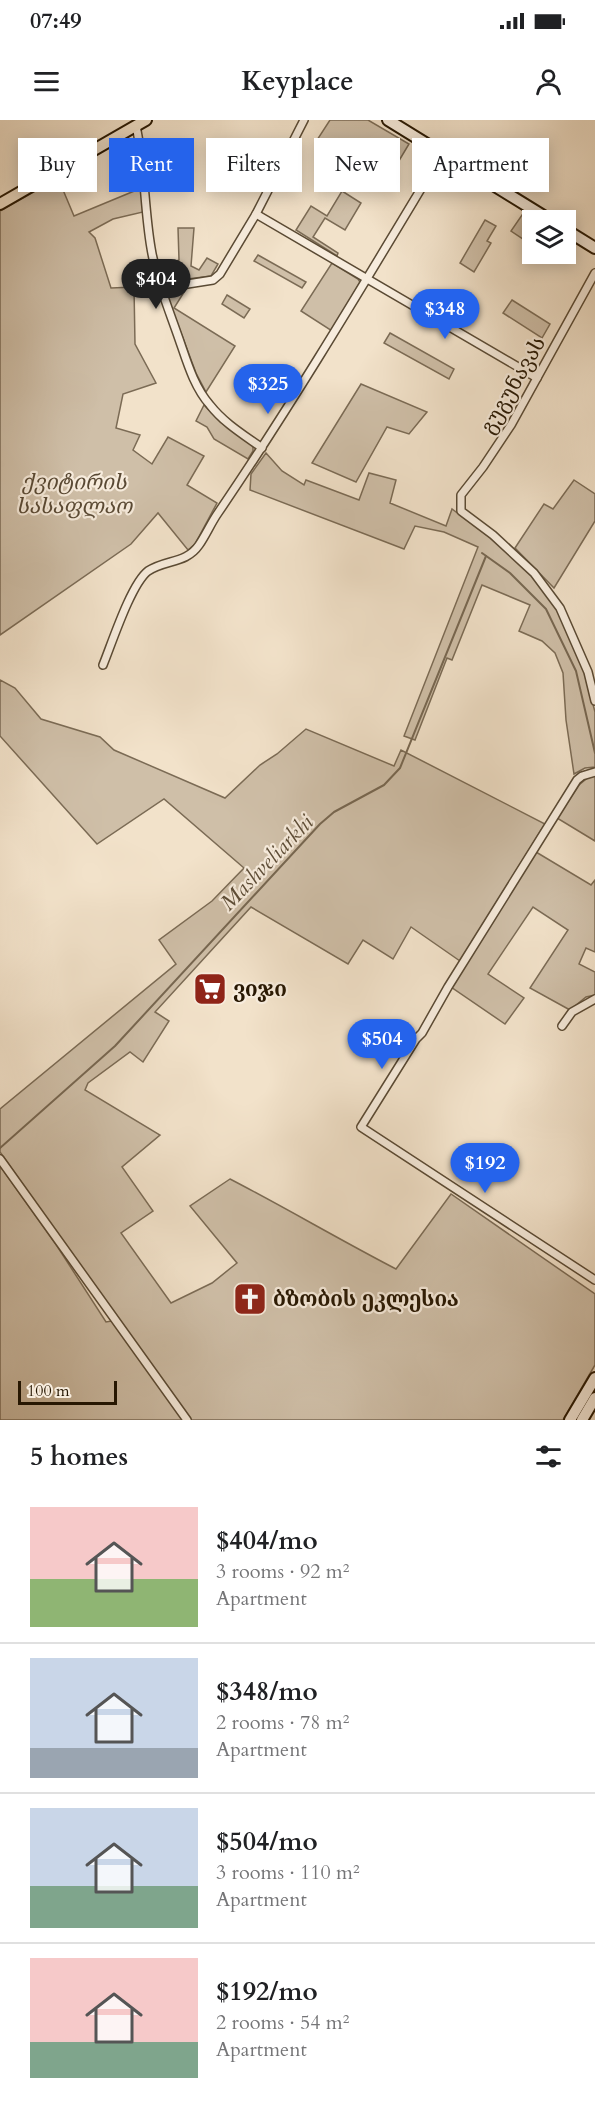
<!DOCTYPE html>
<meta charset="utf-8">
<style>
:root{--surface:#fff;--page:#f2f2f2;--text:#202124;--muted:#757577;--line:#e0e0e0;--accent:#2563eb}
body{margin:0;font-family:Cardo,"Noto Serif Georgian",serif;background:var(--page);color:var(--text);height:100vh;display:flex;flex-direction:column;font-size:22px;white-space:nowrap}
*{box-sizing:border-box;margin:0}
p{font-size:20px;color:var(--muted)}
.icon{flex:none;width:33px;height:33px;fill:none;stroke:currentColor;stroke-width:2;stroke-linecap:round;stroke-linejoin:round}
.map{position:relative;height:1300px;overflow:hidden}
.panel{display:flex;flex-direction:column;background:var(--surface);flex:1}
.panel>*{flex:none}
.top-card{position:absolute;left:18px;top:18px;width:560px;height:54px;display:flex;gap:12px}
.fabs{position:absolute;left:522px;top:90px;display:grid;gap:12px}
.fabs a{display:grid;place-items:center;width:54px;height:54px;border-radius:0px;background:var(--surface);box-shadow:0 3px 15px #0003;font-size:30px}
.scale{position:absolute;left:18px;bottom:15px;width:99px;box-sizing:border-box;padding-left:6px;border:3px solid #271702;border-top:0;font-size:16px;line-height:21px;white-space:nowrap;color:#271702;-webkit-text-stroke:4px #f7ecdd;paint-order:stroke}
.price{position:absolute;translate:-50% -51px;padding:0 14px;border-radius:21px;background:var(--accent);color:#fff;font-size:20px;line-height:39px;filter:drop-shadow(0 2px 3px #0008)}
.price::after{content:'';position:absolute;left:50%;top:36px;width:18px;height:14px;margin-left:-9px;background:inherit;clip-path:polygon(0 0,100% 0,50% 100%)}
.price.on{background:#222;color:#fff}
ul{padding:0;list-style:none}
li{display:flex;align-items:center;gap:18px;height:150px;padding:0 30px}
li+li{border-top:2px solid var(--line)}
li span{display:grid;place-items:center;flex:none;width:168px;height:120px;border-radius:0px;color:#555}
li>.icon{margin-inline-start:auto}
span .icon{width:72px;height:72px;fill:#fffc;stroke-width:1}
li b{font-size:26px}
h2{display:flex;justify-content:space-between;align-items:center;height:72px;padding:0 30px;font-size:26px}
.chip{padding:0 21px;border-radius:0px;background:var(--surface);box-shadow:0 3px 15px #0003;font-size:21px;line-height:54px}
.chip.on{background:var(--accent);color:#fff}
.status{display:flex;justify-content:space-between;align-items:center;height:42px;padding:0 30px;background:var(--surface);direction:ltr}
.status svg{height:16px;fill:currentColor}
header{display:flex;justify-content:space-between;align-items:center;height:78px;padding:0 30px;background:var(--surface);font-size:27px;font-weight:700}
.map>svg:first-child{display:block}
.green{fill:#cfbfa8;stroke:#7b6b55;stroke-width:1.5}
.lines{fill:none;stroke-linecap:round;stroke-linejoin:round}
.stream{stroke:#776751;stroke-width:2}
.street-casing{stroke:#5a4a34;stroke-width:10}
.secondary-casing{stroke:#271702;stroke-width:14}
.primary-casing{stroke:#271702;stroke-width:14}
.street{stroke:#f7ecdd;stroke-width:7}
.secondary{stroke:#f7ecdd;stroke-width:10}
.primary{stroke:#f2e2ca;stroke-width:10}
.labels{text-anchor:middle;stroke-width:4.5;stroke-linejoin:round;paint-order:stroke}
.street-label{font-size:21px;fill:#271702;stroke:#f7ecdd}
.park-label{font-size:21px;font-style:italic;fill:#594934;stroke:#f7ecdd}
.poi-label{font-size:21px;font-weight:bold;fill:#271702;stroke:#f7ecdd;text-anchor:start}
.water-label{font-size:22px;font-style:italic;fill:#5d4d37;stroke:#f7ecdd}
</style>
<div class="status"><b>07:49</b><svg viewBox="0 0 49 12"><path d="M0 12V9h3v3zM5 12V6h3v6zM10 12V3h3v9zM15 12V0h3v12zM26 1h20v11H26zM47 4h2v5h-2z"/></svg></div>
<header><svg class="icon" aria-label="menu" viewBox="0 0 24 24"><path d="M4 6h16M4 12h16M4 18h16"/></svg>Keyplace<svg class="icon" aria-label="person" viewBox="0 0 24 24"><circle cx="12" cy="8" r="4"/><path d="M4 21q1-7 8-7t8 7"/></svg></header>
<div class="map">
<svg width="595" height="1300" viewBox="0 0 595 1300">
<rect width="100%" height="100%" fill="#f2e2ca"/>
<filter id="stains"><feTurbulence type="fractalNoise" baseFrequency=".00333" numOctaves="4"/><feColorMatrix values="0 0 0 0 .2 0 0 0 0 .09 0 0 0 0 .02 0 0 0 .5 -.17"/></filter>
<radialGradient id="worn" r=".72"><stop offset=".6" stop-color="#630" stop-opacity="0"/><stop offset="1" stop-color="#630" stop-opacity=".3"/></radialGradient>
<g class="green">
<path d="M330,0H368L409,24L397,44L317,20Z"/>
<path d="M442,43L479,67L444,64L433,58Z"/>
<path d="M58,58L74,96L144,67L143,92L113,99L89,112L95,118L111,168L134,167L135,224L156,263L123,274L116,308L140,315L133,330L152,344L168,317L204,336L187,365L217,383L195,424L188,430L158,393L131,424L0,515V91Z"/>
<path d="M342,71L361,83L345,110L325,98L313,117L338,133L337,136L296,110L311,86L327,96Z"/>
<path d="M522,95L532,102V125L511,111Z"/>
<path d="M485,100L496,106L487,121L491,123L474,152L460,143Z"/>
<path d="M178,108H194L191,146L199,150L207,138L218,144L211,156L172,161L169,144L179,140Z"/>
<path d="M258,135L306,162L302,168L254,141Z"/>
<path d="M332,143L358,159L360,162L332,211L301,191Z"/>
<path d="M174,169H186L174,188L235,226L206,272L196,253L168,178V174Z"/>
<path d="M227,175L250,189L244,198L222,184Z"/>
<path d="M512,180L550,204L542,218L503,193Z"/>
<path d="M390,213L454,249L449,259L384,223Z"/>
<path d="M361,264L427,292L409,314L387,307L356,362L312,343Z"/>
<path d="M204,285L220,302L253,325V331L248,339L214,319L207,307L196,301Z"/>
<path d="M266,333L282,351L304,365L306,360L359,380L369,353L396,360L390,383L446,406L452,389L496,422L531,455L558,490L585,553L595,592V647L585,648L574,654L566,600L563,553L555,533L542,521L519,511L530,485L482,465L452,540L447,538L415,620L404,616L478,427L444,412L415,406L404,429L250,370L251,354Z"/>
<path d="M574,360L595,374V401L554,468L515,428L544,384L553,389Z"/>
<path d="M0,560L15,568L41,599L100,617L114,630L225,678L260,645L277,634L306,609L394,646L401,630L545,704L460,841L411,807L393,839L363,820L348,844L251,787L155,892L169,901L143,942L130,932L88,963L85,970L160,1015L122,1047L153,1091L121,1113L171,1183L212,1163L237,1143L190,1086L230,1059C286,1088 340,1120 396,1149L451,1074L595,1174V1245L563,1300H0V1046L57,1126L106,1202L118,1200L0,1032V989L176,844L159,820L212,781L244,748L164,679L97,724L0,616Z"/>
<path d="M591,655H595V721L557,698L579,665Z"/>
<path d="M536,732L591,765L595,760V832L586,828L579,844L595,852V875L586,877L570,890L530,868L568,810L533,787L488,854L524,878L505,904L451,867Z"/>
</g>
<g class="lines">
<g class="stream">
<path d="M482,433L510,453L546,489L576,551L595,633"/>
<path d="M0,1028L115,926L320,704L334,692L384,665L400,648L486,436"/>
</g>
<g class="street-casing">
<g id="street">
<path d="M136,6C145,46 144,87 151,128C156,159 169,190 179,219C187,242 194,267 210,285C224,303 244,315 262,328"/>
<path d="M256,94L537,258"/>
<path d="M595,153L511,305L483,347L461,375V391L493,415L534,453L560,488L588,552L595,581"/>
<path d="M162,168L213,160L220,154L256,94L304,0"/>
<path d="M103,545C112,523 131,464 148,451C166,439 186,444 199,425C206,415 211,403 218,393C297,277 369,155 442,34"/>
<path d="M595,652L582,656L577,660L448,867L422,913L416,919L361,1007L595,1160"/>
<path d="M562,906L572,892L595,879"/>
<path d="M0,1039L187,1300"/>
</g>
</g>
<g class="secondary-casing">
<g id="secondary">
<path d="M388,0L550,100"/>
<path d="M566,110L595,128"/>
<path d="M570,1300L595,1258"/>
<path d="M582,1300L595,1278"/>
</g>
</g>
<g class="primary-casing">
<path id="primary" d="M0,84L146,0"/>
</g>
<use href="#street" class="street"/>
<use href="#secondary" class="secondary"/>
<use href="#primary" class="primary"/>
</g>
<defs>
<g id="supermarket-square" transform="scale(1.725)"><rect x="-9" y="-9" width="18" height="18" rx="4" fill="#8f2418" stroke="#f7ecdd"/><path d="M-6-5.5h2.5l.6 2H6L4.5 2H-2.5L-4.4-4H-6ZM-1.5 3.2a1.3 1.3 0 1 0 .1 0ZM3 3.2a1.3 1.3 0 1 0 .1 0Z" fill="#fff"/></g>
<g id="church-square" transform="scale(1.725)"><rect x="-9" y="-9" width="18" height="18" rx="4" fill="#8f2418" stroke="#f7ecdd"/><path d="M-1.2-6h2.4v3.5h3.3v2.4h-3.3V6h-2.4V-.1h-3.3v-2.4h3.3Z" fill="#fff"/></g>
</defs>
<g fill-rule="evenodd">
<use href="#supermarket-square" x="210" y="869"/>
<use href="#church-square" x="250" y="1179"/>
</g>
<g class="labels">
<g class="street-label">
<text transform="translate(513 265) rotate(-60)" y="7">გუგუნავას</text>
</g>
<g class="park-label">
<text x="74" y="369">ქვიტირის<tspan x="74" dy="24">სასაფლაო</tspan></text>
</g>
<g class="poi-label">
<text x="233" y="876">ვიჯი</text>
<text x="273" y="1186">ბზობის ეკლესია</text>
</g>
<g class="water-label">
<text transform="translate(266 742) rotate(-46)" y="8">Mashveliarkhi</text>
</g>
</g>
<rect width="100%" height="100%" filter="url(#stains)"/>
<rect width="100%" height="100%" fill="url(#worn)"/>
</svg>
<div class="fabs">
<a><svg class="icon" aria-label="layers" viewBox="0 0 24 24"><path d="M12 4l9 5-9 5-9-5zM3 14l9 5 9-5"/></svg></a>
</div>
<div class="scale">100 m</div>
<b class="price on" style="left:156px;top:190px">$404</b>
<b class="price" style="left:445px;top:220px">$348</b>
<b class="price" style="left:268px;top:295px">$325</b>
<b class="price" style="left:382px;top:950px">$504</b>
<b class="price" style="left:485px;top:1074px">$192</b>
<div class="top-card">
<a class="chip">Buy</a>
<a class="chip on">Rent</a>
<a class="chip">Filters</a>
<a class="chip">New</a>
<a class="chip">Apartment</a>
</div>
</div>
<section class="panel">
<h2>5 homes<svg class="icon" aria-label="filters" viewBox="0 0 24 24"><path d="M4 7h16M4 17h16"/><circle cx="9" cy="7" r="2"/><circle cx="15" cy="17" r="2"/></svg></h2>
<ul>
<li><span style="background:linear-gradient(#f6c9c9 60%,#8fb573 0)"><svg class="icon" aria-label="home" viewBox="0 0 24 24"><path d="M3 11l9-7 9 7M6 9v11h12V9"/></svg></span><div><b>$404/mo</b><p>3 rooms · 92 m²</p><p>Apartment</p></div></li>
<li><span style="background:linear-gradient(#c9d6e8 75%,#9aa5b1 0)"><svg class="icon" aria-label="home" viewBox="0 0 24 24"><path d="M3 11l9-7 9 7M6 9v11h12V9"/></svg></span><div><b>$348/mo</b><p>2 rooms · 78 m²</p><p>Apartment</p></div></li>
<li><span style="background:linear-gradient(#c9d6e8 65%,#7fa58c 0)"><svg class="icon" aria-label="home" viewBox="0 0 24 24"><path d="M3 11l9-7 9 7M6 9v11h12V9"/></svg></span><div><b>$504/mo</b><p>3 rooms · 110 m²</p><p>Apartment</p></div></li>
<li><span style="background:linear-gradient(#f6c9c9 70%,#7fa58c 0)"><svg class="icon" aria-label="home" viewBox="0 0 24 24"><path d="M3 11l9-7 9 7M6 9v11h12V9"/></svg></span><div><b>$192/mo</b><p>2 rooms · 54 m²</p><p>Apartment</p></div></li>
</ul>
</section>
